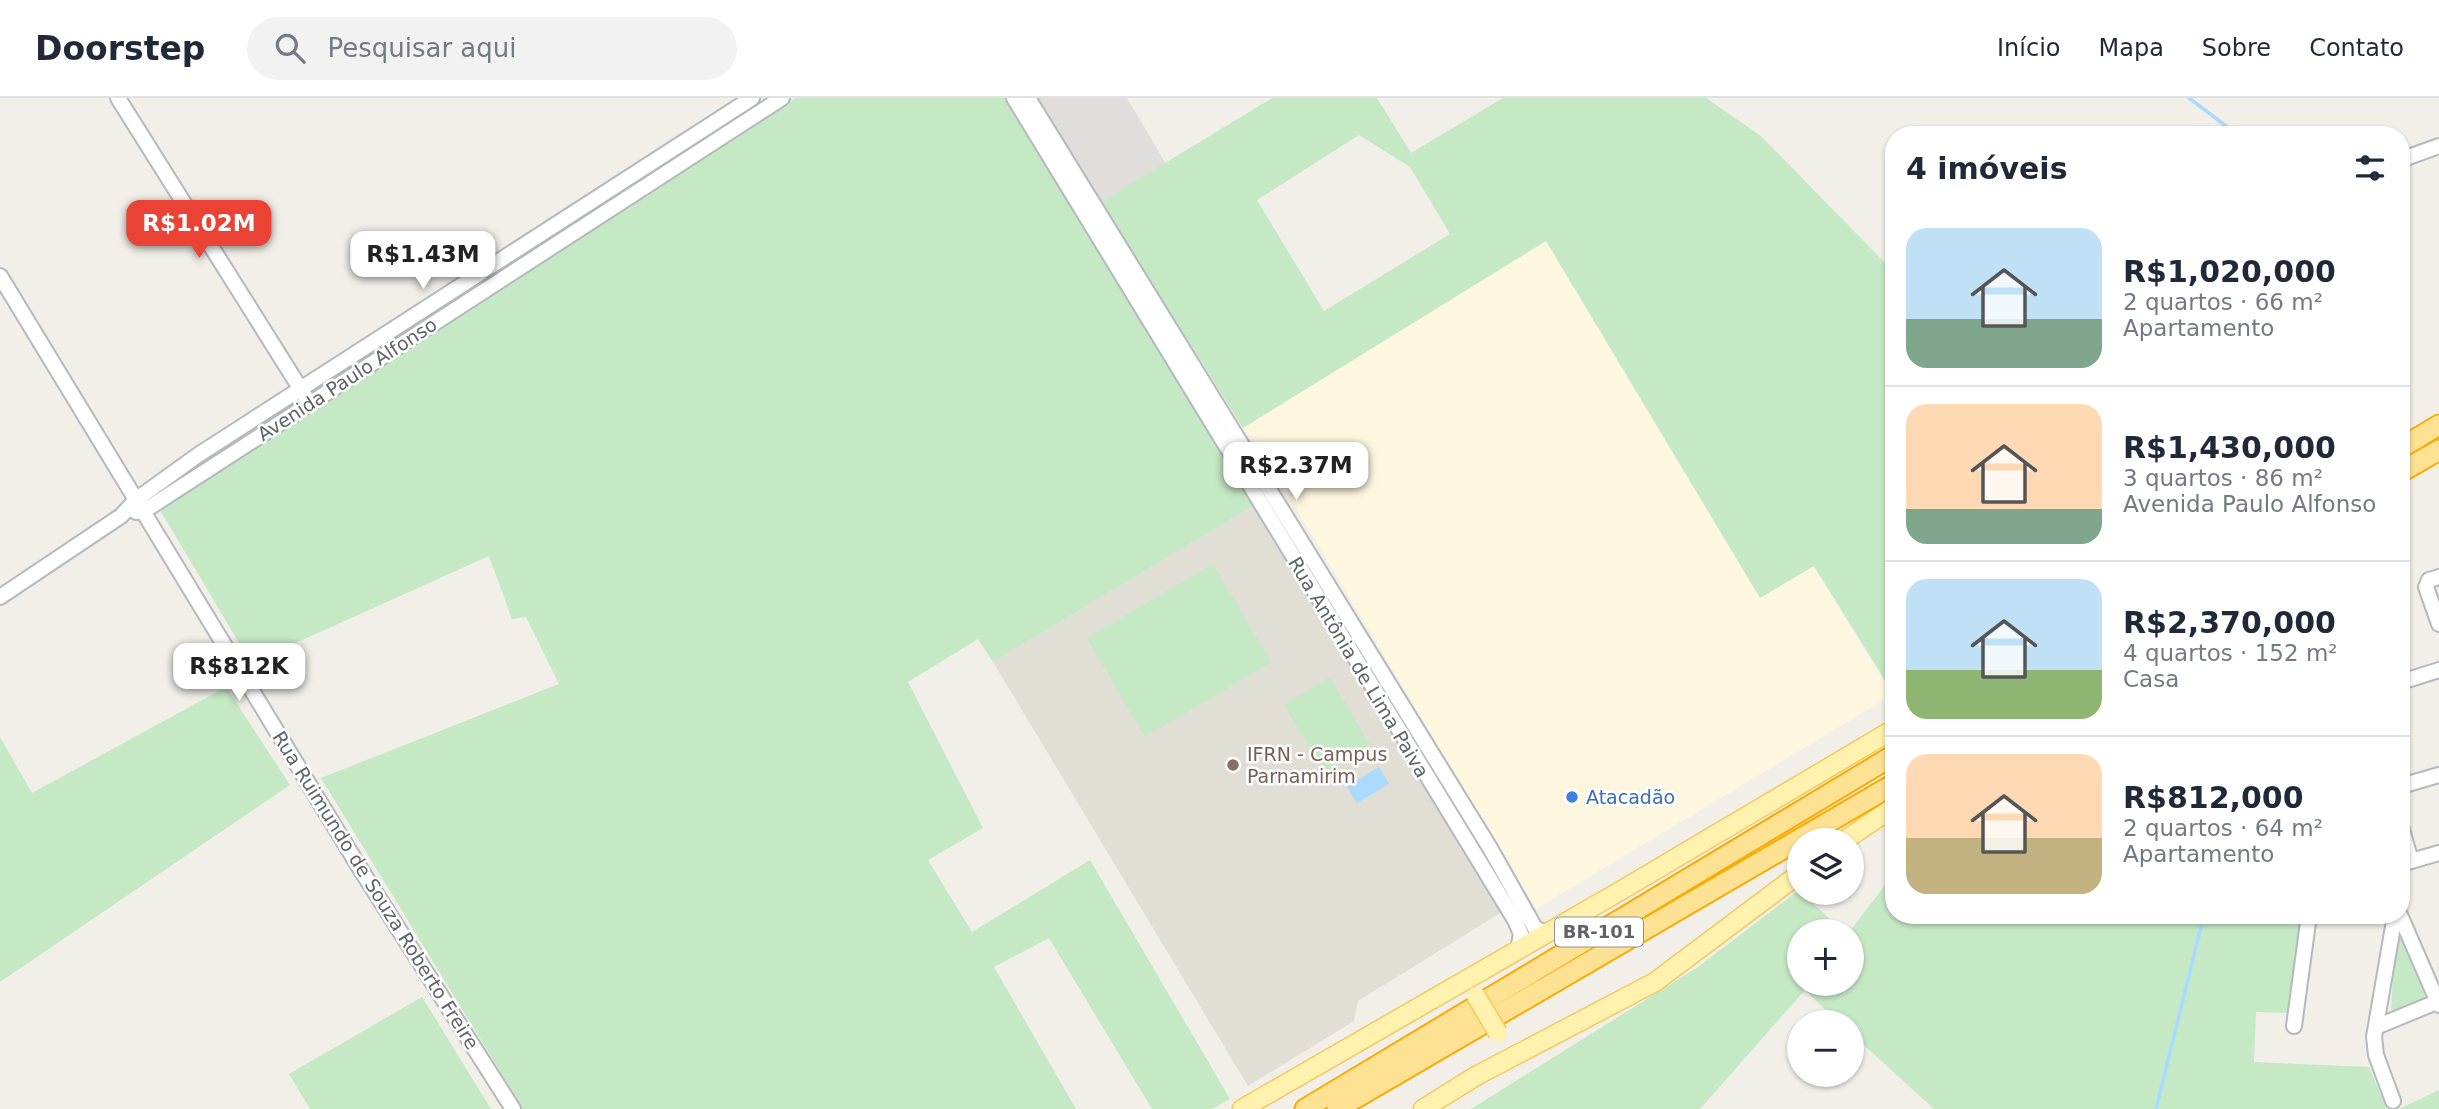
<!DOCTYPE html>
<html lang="pt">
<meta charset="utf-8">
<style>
:root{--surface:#fff;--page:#f2f2f3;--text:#1f2937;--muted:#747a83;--line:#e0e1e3;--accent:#ea4335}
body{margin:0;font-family:"DejaVu Sans",sans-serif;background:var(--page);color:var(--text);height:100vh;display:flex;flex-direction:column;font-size:26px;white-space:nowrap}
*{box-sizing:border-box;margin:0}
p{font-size:23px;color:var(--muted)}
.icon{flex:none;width:38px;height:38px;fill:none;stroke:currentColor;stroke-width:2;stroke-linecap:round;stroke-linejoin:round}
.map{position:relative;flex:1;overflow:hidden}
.sheet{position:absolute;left:1885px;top:28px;width:525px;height:798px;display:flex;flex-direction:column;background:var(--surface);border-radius:28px;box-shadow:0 2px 5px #0004}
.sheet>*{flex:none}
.buttons{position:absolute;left:1787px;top:730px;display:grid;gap:14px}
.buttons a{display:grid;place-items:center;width:77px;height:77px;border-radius:50%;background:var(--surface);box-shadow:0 2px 5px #0004;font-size:35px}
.price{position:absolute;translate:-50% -60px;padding:0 16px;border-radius:14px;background:#fff;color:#222;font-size:23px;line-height:46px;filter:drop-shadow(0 2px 4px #0008)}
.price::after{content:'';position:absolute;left:50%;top:42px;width:21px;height:16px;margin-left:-10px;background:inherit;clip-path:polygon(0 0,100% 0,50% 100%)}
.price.selected{background:var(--accent);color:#fff}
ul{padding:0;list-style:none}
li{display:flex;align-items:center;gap:21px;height:175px;padding:0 21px}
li+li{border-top:2px solid var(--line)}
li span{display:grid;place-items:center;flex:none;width:196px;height:140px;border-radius:21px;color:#555}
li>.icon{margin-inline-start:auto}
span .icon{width:84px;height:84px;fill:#fffc;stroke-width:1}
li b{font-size:30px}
h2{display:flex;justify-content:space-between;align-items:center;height:84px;padding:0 21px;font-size:30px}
header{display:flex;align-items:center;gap:42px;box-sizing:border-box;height:98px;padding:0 35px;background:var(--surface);border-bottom:2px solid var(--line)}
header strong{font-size:33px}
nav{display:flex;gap:38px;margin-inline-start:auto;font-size:24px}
.search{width:490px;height:63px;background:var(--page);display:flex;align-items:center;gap:18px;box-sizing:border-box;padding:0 24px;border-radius:38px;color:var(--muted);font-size:26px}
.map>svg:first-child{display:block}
.commercial{fill:#fef7e0}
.industrial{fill:#e0deda}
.education{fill:#e1ded6}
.green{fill:#c5e8c5;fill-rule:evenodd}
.water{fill:#aadaff}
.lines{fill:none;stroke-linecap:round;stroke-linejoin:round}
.stream{stroke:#aadaff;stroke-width:3.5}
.minor-casing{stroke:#b5b8bc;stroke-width:18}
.major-casing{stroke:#f2c960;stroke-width:21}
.highway-casing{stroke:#f9ab00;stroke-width:23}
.minor{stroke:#fff;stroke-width:14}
.major{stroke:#fff2af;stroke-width:18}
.highway{stroke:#fde293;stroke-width:19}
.major-bridge-casing{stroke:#f2c960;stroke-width:21;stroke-linecap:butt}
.major-bridge{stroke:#fff2af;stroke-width:18}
.education-dot{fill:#8d6e63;stroke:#fff;stroke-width:2.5}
.shop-dot{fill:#3f7fe0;stroke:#fff;stroke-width:2.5}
.labels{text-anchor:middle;stroke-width:5;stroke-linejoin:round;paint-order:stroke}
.shield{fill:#fff;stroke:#8f9295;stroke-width:2}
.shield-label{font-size:18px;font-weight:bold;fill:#5f6368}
.street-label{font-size:19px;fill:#5f6368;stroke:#fff}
.education-label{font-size:19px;fill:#785e54;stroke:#fff;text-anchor:start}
.shop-label{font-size:19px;fill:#366cbe;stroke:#fff;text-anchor:start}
</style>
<header>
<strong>Doorstep</strong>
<div class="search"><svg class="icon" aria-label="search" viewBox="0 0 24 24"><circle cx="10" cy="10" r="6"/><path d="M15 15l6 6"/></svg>Pesquisar aqui</div>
<nav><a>Início</a><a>Mapa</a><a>Sobre</a><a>Contato</a></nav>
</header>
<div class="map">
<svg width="2439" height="1011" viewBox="0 0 2439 1011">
<rect width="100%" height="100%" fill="#f1efe8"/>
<path class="commercial" d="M1546,143L1760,500L1813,468L1892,597L1536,811L1279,382L1243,330Z"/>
<path class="industrial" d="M1038,0H1127L1166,66L1101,104Z"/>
<path class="education" d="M1256,406L1502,814L1358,903L1354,923L1248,988L993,564Z"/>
<g class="green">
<path d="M796,0H1009L1256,406L993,564L978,541L908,584L983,730L928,762L972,834L1090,762L1230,1001L1212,1011H1152L1049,840L994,869L1076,1011H523L321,680L559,586L526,519L512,521L489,458L251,565L160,412Z"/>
<path d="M1272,0H1377L1411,55L1503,0H1706L1761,38L1893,173V595L1814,468L1760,500L1546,143L1243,330L1101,104ZM1359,37L1410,69L1450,136L1324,213L1257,102Z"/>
<path d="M1213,466L1271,564L1145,639L1087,540Z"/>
<path d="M1330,579L1370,647L1325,675L1284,607Z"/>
<path d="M226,589L290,687L0,884V639L32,695Z"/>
<path d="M1893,777L1894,817H2304L2289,915L2256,914L2254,964L2369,969L2387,1011H1934L1852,936V924H1838L1805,892L1700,1011H1471L1698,869L1799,792L1842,833H1799V886H1852L1850,833Z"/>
<path d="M2400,835L2426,900L2391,915L2393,873Z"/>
<path d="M422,899L491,1011H310L289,976Z"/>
<path d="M2439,992V1011H2399Z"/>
</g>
<path class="water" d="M1379,669L1389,686L1357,705L1347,689Z"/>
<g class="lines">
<g class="stream">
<path d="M2189,0L2238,37"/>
<path d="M2156,1011L2204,817"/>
</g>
<g class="minor-casing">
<g id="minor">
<path d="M118,0L305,298"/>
<path d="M1014,0L1515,822L1521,836L1518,852"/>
<path d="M1028,0L1490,750L1535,830L1546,835"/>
<path d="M2403,61L2439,48"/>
<path d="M0,178L361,772L513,1011"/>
<path d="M136,414L144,413L782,0"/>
<path d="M2439,479L2429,482L2426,489L2439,526"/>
<path d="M0,499L121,418L137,401L198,357L752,0"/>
<path d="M2401,584L2439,572"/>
<path d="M2401,688L2439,677"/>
<path d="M2401,728L2411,763"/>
<path d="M2401,766L2439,755"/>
<path d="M2400,817L2439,907"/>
<path d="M2294,928L2309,817"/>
<path d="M2376,929L2439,903"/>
<path d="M2393,1003L2376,957L2374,939L2395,817"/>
</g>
</g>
<g class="major-casing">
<g id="major">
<path d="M1845,742L1894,709"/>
<path d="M1242,1011L1615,796L1894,631"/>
<path d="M1423,1011L1476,978L1655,884L1799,776"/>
</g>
</g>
<g class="highway-casing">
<g id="highway">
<path d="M2401,350L2439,327"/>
<path d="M2401,374L2439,352"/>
<path d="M1305,1011L1894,657"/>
<path d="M1337,1011L1894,686"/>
</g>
</g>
<use href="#minor" class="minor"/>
<use href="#major" class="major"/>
<use href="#highway" class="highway"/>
<g class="major-bridge-casing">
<path id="major-bridge" d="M1476,898L1498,935"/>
</g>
<use href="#major-bridge" class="major-bridge"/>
</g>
<circle class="education-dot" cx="1233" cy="667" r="7"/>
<circle class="shop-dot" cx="1572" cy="699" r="7"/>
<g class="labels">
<rect class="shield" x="1555" y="819.5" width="88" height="29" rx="5"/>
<g class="shield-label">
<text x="1599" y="840">BR-101</text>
</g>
<g class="street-label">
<text transform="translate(347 281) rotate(-33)" y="7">Avenida Paulo Alfonso</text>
<text transform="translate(1359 569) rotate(59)" y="7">Rua Antônia de Lima Paiva</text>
<text transform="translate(376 792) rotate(58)" y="7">Rua Ruimundo de Souza Roberto Freire</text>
</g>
<g class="education-label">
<text x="1247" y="663">IFRN - Campus<tspan x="1247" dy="22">Parnamirim</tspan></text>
</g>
<g class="shop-label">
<text x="1586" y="706">Atacadão</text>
</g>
</g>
</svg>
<div class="buttons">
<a><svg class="icon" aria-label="layers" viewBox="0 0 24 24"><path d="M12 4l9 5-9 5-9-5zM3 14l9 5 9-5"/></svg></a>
<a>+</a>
<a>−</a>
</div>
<b class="price selected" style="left:199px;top:162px">R$1.02M</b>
<b class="price" style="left:423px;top:193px">R$1.43M</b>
<b class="price" style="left:1296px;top:404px">R$2.37M</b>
<b class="price" style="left:239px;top:605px">R$812K</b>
<section class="sheet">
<h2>4 imóveis<svg class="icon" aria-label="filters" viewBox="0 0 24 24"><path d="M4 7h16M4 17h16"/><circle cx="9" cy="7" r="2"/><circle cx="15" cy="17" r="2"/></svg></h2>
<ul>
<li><span style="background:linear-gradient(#bfe0f5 65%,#7fa58c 0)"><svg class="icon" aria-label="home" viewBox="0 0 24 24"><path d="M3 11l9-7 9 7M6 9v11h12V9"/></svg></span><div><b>R$1,020,000</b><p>2 quartos · 66 m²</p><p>Apartamento</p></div></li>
<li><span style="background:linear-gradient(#ffd9b3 75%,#7fa58c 0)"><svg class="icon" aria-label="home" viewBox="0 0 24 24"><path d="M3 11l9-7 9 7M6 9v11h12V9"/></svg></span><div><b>R$1,430,000</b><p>3 quartos · 86 m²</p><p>Avenida Paulo Alfonso</p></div></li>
<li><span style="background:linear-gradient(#bfe0f5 65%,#8fb573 0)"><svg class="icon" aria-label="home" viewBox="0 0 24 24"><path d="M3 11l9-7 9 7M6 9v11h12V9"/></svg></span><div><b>R$2,370,000</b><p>4 quartos · 152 m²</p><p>Casa</p></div></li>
<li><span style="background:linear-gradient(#ffd9b3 60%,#c2b280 0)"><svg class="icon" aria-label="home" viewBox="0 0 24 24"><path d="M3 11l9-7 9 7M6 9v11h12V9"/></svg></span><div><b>R$812,000</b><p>2 quartos · 64 m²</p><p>Apartamento</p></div></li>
</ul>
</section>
</div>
